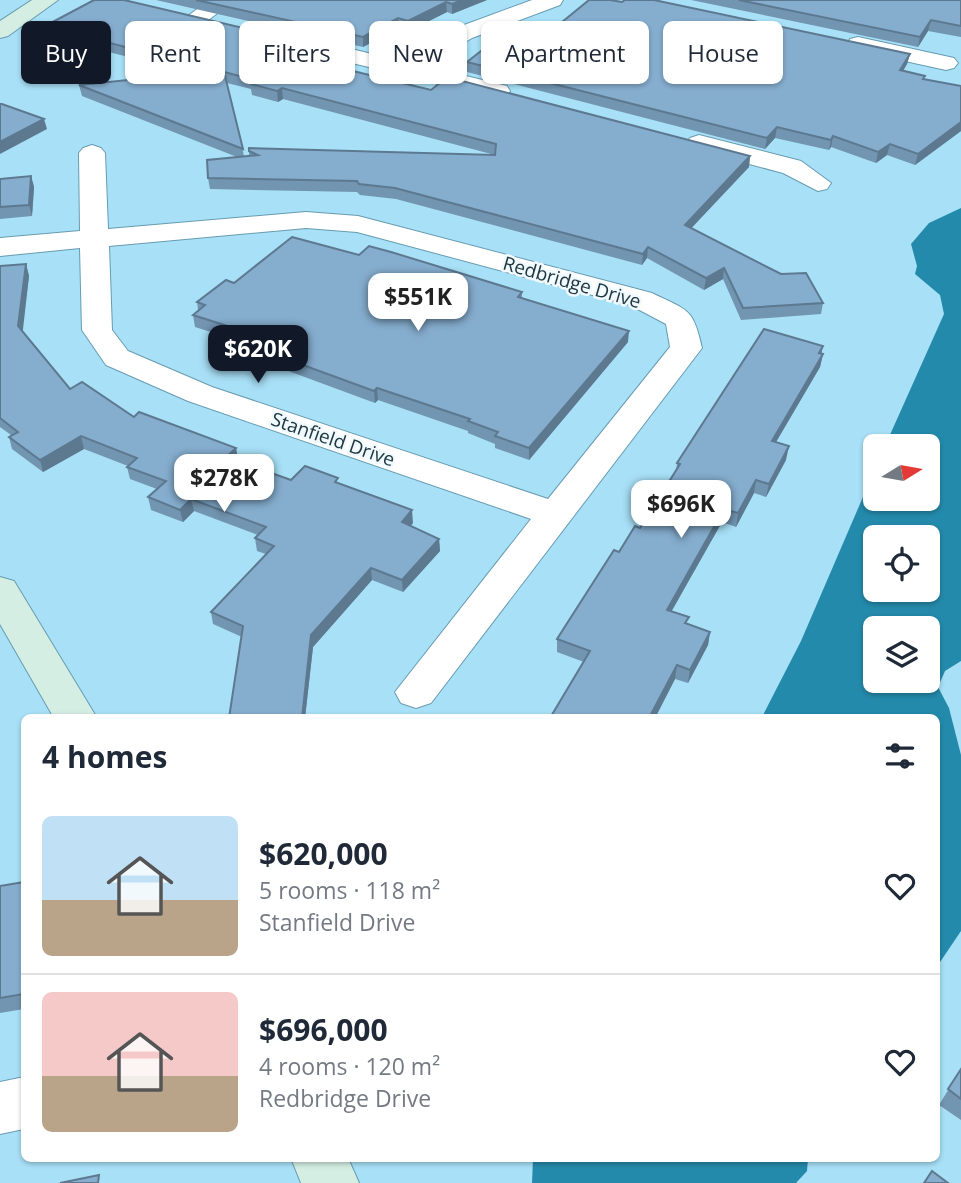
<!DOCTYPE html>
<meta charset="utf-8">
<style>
:root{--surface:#fff;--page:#f6f6f7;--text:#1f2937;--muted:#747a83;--line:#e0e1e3;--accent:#111827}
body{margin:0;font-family:"Open Sans",sans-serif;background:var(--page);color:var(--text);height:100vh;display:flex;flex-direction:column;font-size:26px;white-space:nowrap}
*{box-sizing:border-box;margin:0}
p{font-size:23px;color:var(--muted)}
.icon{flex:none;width:38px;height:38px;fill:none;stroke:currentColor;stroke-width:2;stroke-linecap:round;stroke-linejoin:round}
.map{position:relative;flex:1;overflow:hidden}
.sheet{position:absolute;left:21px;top:714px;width:919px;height:448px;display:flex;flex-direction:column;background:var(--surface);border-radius:10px;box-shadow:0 2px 5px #0004}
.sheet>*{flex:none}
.top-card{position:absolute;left:21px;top:21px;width:920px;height:63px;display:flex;gap:14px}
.needle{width:46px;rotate:79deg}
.tools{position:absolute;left:863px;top:434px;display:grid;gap:14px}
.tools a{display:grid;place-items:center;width:77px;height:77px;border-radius:10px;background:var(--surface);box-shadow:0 2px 5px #0004;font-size:35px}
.price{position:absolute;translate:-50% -60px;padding:0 16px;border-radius:14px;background:#fff;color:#222;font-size:23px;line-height:46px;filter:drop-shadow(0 2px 4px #0008)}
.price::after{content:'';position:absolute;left:50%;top:42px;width:21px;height:16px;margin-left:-10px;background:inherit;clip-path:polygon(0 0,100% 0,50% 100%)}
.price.selected{background:var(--accent);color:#fff}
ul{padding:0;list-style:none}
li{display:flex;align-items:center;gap:21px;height:175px;padding:0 21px}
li+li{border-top:2px solid var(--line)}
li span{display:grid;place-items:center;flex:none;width:196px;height:140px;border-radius:10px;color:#555}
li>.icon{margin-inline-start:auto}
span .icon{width:84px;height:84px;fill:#fffc;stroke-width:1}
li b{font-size:30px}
h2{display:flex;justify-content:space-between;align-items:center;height:84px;padding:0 21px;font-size:30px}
.tag{padding:0 24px;border-radius:10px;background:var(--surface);box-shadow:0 2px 5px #0004;font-size:24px;line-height:63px}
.tag.selected{background:var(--accent);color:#fff}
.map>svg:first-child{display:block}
.water{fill:#248aab;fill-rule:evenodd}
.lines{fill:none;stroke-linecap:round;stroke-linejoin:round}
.street-casing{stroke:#669cb1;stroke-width:2}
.secondary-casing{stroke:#669cb1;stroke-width:2}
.street{fill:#fff;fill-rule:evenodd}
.secondary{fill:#d4eee3;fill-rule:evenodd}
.wall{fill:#7295b1;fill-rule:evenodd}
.shaded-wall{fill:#5d7990}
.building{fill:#85adce;stroke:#5d7990;stroke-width:2}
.labels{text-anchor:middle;stroke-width:5;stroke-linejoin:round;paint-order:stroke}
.street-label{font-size:19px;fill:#203740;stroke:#eff9fe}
</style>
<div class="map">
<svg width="961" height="1183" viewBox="0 0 961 1183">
<rect width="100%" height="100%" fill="#a8e0f7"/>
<g class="water">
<path d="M961,208V661L945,671L938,687L949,708L961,755V931L936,968V718L762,717L801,641L875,469V499H928V446H885L944,314L940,295L915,274L917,266L911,244L929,223ZM928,537V590H875V537ZM875,628H928V681H875Z"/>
<path d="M533,1159V1158L808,1159L807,1171L796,1183H532Z"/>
</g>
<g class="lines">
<g class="street-casing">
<g id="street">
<path d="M209,0H235L203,24H187L184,19Z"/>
<path d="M532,0H563L560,5L472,38L425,66L507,86L510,91L507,96L498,98L277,45L274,40L285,33L401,61L456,28Z"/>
<path d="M858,37L954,58L958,63L954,68L946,70L850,49L847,44L850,39Z"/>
<path d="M699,135L801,161L831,183L827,189L818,191L783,173L690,148L686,143L690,138Z"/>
<path d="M92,145L101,148L105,153L108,229L306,212L358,216L652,293C688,311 693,307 702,348L431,703L416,708L401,703L395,692L531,519L188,401L106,365L82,330L80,248L0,256V238L80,231L79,153L83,148ZM306,228L357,232L630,305L666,324L670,347L548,499L212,387L128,351L112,330L109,246Z"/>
<path d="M24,1077V1129L0,1134V1082Z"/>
</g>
</g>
<g class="secondary-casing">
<g id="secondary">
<path d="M32,0H58L8,36L0,38V21Z"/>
<path d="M0,577L14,581L97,718H54L0,624Z"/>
<path d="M291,1158H348L359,1183H301Z"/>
</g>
</g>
<use href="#street" class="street"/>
<use href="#secondary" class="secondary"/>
</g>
<g class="wall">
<path d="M156,0H487L452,14L447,12L409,31L399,28L363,47Z"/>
<path d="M691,0H961V37L928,31L918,47Z"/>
<path d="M622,2L910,54L907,64L903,71L924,79L961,86V131L915,165L887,155L876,163L831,147L829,150L775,138L765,149L467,72V62L540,40Z"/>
<path d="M45,26L338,61L329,65L431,90L750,156L749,167L691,228L823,303L821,314L741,320L723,279L704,290L647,258L642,265L396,199L360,195L357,192L210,189L208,178L237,157L82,96L79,85L190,73L47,36ZM227,83L251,89L252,95L278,102L283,99L495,155L249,151V156H244Z"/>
<path d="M31,176L34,187L32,216L0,219V179Z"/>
<path d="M359,255L522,292V298L628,342L529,460L495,448V444L468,433V431L378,400L375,403L283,369L281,357L284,355L195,327L193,315L198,310L197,302L234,283Z"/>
<path d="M26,264L29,276L22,331L70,389L134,417L236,448L238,460L237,461L291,480L339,483L413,523L410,526L439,539L440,551L403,592L372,580L313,647L305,718H229L242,637L213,624L211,612L266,554L257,551L255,538L258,535L194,511L183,522L151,510L148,497L157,489L130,479L127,467L128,466L84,449L43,472L12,449L9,437L11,435L0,427V266Z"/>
<path d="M823,346L821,354H823L820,367L776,442L786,460L766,497L754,493L736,527L722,522L671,611L688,624L710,632L708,645L688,683L675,679L655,718H550L584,662L557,652V639L619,552L640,528L676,471L677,463Z"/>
<path d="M24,882V1009L0,1013V886Z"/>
<path d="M961,1069V1120L939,1105Z"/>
</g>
<g class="shaded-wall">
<path d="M463,0H487L452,14V4Z"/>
<path d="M446,2L447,12L409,31L408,21Z"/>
<path d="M398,18L399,28L363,47V37Z"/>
<path d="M931,20L928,31L918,47L920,37Z"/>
<path d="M337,50L338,61L317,72L316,62Z"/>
<path d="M910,54L907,64L897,81L900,70Z"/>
<path d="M282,88L283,99L278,102L277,91Z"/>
<path d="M44,119L47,129L0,154V142Z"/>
<path d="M961,122V131L915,165L918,154Z"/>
<path d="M777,127L775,138L765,149L767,138Z"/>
<path d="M833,136L831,147L829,150L831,140Z"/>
<path d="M890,144L887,155L876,163L878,152Z"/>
<path d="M750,156L749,167L684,236L685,225Z"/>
<path d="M31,176L34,187L32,216L29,205Z"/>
<path d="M648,247L647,258L642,265L643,254Z"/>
<path d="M26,264L29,276L22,338L18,326Z"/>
<path d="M724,268L723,279L704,290L706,278Z"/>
<path d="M629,331L628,342L529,460V448Z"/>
<path d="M823,346L820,358L823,354L820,367L769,454L772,441Z"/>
<path d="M377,388L378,400L375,403L374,391Z"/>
<path d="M81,436L84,449L43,472L40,460Z"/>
<path d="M789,446L786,460L766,497L769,484Z"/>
<path d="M236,448L238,460L229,469L226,457Z"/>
<path d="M756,480L754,493L736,527L738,513Z"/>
<path d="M191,499L194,511L183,522L180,510Z"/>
<path d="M724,509L722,522L665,623L667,610Z"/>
<path d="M412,510L413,523L403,535L402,522Z"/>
<path d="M439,539L440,551L403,592L402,580Z"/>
<path d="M371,568L372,580L313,647L305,718H302L311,635Z"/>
<path d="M710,632L708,645L688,683L690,670Z"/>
<path d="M677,665L675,679L655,718H649Z"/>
</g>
<g class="building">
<path d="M94,0H124L337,50L316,62L431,90L447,77L750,156L685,225L781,274L806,273L823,303L743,308L724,268L706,278L648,247L643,254L395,188L359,184L357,181L208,178L207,160L258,155L249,151V148L495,155L496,144L282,88L277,91L251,84V79L224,72L243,149L79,85L217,71L45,26Z"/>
<path d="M196,0H463L452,4L446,2L408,21L398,18L363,37Z"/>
<path d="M589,0H610L622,2L625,0H654L910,54L900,70L925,76L923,79L961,86V122L918,154L890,144L878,152L833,136L831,140L777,127L767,138L467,62L505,32L540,40Z"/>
<path d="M739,0H961V26L931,20L920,37Z"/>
<path d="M0,104H2L44,119L0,142Z"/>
<path d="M31,176L29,205L0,207V179Z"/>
<path d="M292,237L359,255L369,246L391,252L522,292L518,297L629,331L529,448L495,436L498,432L468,421L470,419L377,388L374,391L281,357L293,347L193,315L205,305L197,302L226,280L234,283Z"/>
<path d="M26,264L18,326L70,389L82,382L134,417L139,412L236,448L226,457L291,480L305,466L338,478L335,482L412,510L402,522L439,539L402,580L371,568L311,635L302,718H229L243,626L211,612L274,546L255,538L266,527L191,499L180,510L148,497L166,481L127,467L137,458L81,436L40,460L9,437L18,432L0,418V266Z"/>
<path d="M764,329L823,346L819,353L823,354L772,441L789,446L769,484L756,480L738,513L724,509L667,610L689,617L685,623L710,632L690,670L677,665L649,718H550L590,651L557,639L614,550L619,552L635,526L640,528L680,464L677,463Z"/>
<path d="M24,882V994L0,998V886Z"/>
<path d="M961,1069V1099L948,1089Z"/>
<path d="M932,1171L948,1183H924Z"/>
<path d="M99,1175L98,1183H60Z"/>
</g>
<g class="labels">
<g class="street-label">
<text transform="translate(572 282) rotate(16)" y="7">Redbridge Drive</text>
<text transform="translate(333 439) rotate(19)" y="7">Stanfield Drive</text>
</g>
</g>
</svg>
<div class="tools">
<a><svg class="needle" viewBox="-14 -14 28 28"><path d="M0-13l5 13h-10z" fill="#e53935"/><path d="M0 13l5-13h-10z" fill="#747a83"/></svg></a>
<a><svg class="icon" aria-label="locate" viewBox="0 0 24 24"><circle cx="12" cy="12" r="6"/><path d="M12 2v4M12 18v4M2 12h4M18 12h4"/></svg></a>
<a><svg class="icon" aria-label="layers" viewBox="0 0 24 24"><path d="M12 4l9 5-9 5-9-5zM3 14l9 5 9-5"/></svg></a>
</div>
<b class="price" style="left:418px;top:333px">$551K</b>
<b class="price selected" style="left:258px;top:385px">$620K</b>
<b class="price" style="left:224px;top:514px">$278K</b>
<b class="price" style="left:681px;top:540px">$696K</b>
<div class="top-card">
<a class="tag selected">Buy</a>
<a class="tag">Rent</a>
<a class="tag">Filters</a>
<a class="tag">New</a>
<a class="tag">Apartment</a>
<a class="tag">House</a>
</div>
<section class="sheet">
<h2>4 homes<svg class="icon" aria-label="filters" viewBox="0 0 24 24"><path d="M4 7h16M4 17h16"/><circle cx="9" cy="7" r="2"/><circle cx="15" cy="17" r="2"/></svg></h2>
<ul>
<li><span style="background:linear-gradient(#bfe0f5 60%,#b9a48a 0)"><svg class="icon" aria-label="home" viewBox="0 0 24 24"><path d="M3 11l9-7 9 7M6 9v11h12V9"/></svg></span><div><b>$620,000</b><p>5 rooms · 118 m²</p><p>Stanfield Drive</p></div><svg class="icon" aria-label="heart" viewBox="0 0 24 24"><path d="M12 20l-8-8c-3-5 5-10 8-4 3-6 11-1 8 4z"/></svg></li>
<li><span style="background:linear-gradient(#f6c9c9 60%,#b9a48a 0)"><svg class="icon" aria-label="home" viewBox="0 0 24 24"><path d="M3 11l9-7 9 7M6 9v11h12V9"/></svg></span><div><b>$696,000</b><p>4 rooms · 120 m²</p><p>Redbridge Drive</p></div><svg class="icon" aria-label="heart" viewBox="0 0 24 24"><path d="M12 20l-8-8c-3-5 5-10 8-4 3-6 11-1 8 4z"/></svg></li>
</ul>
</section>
</div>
